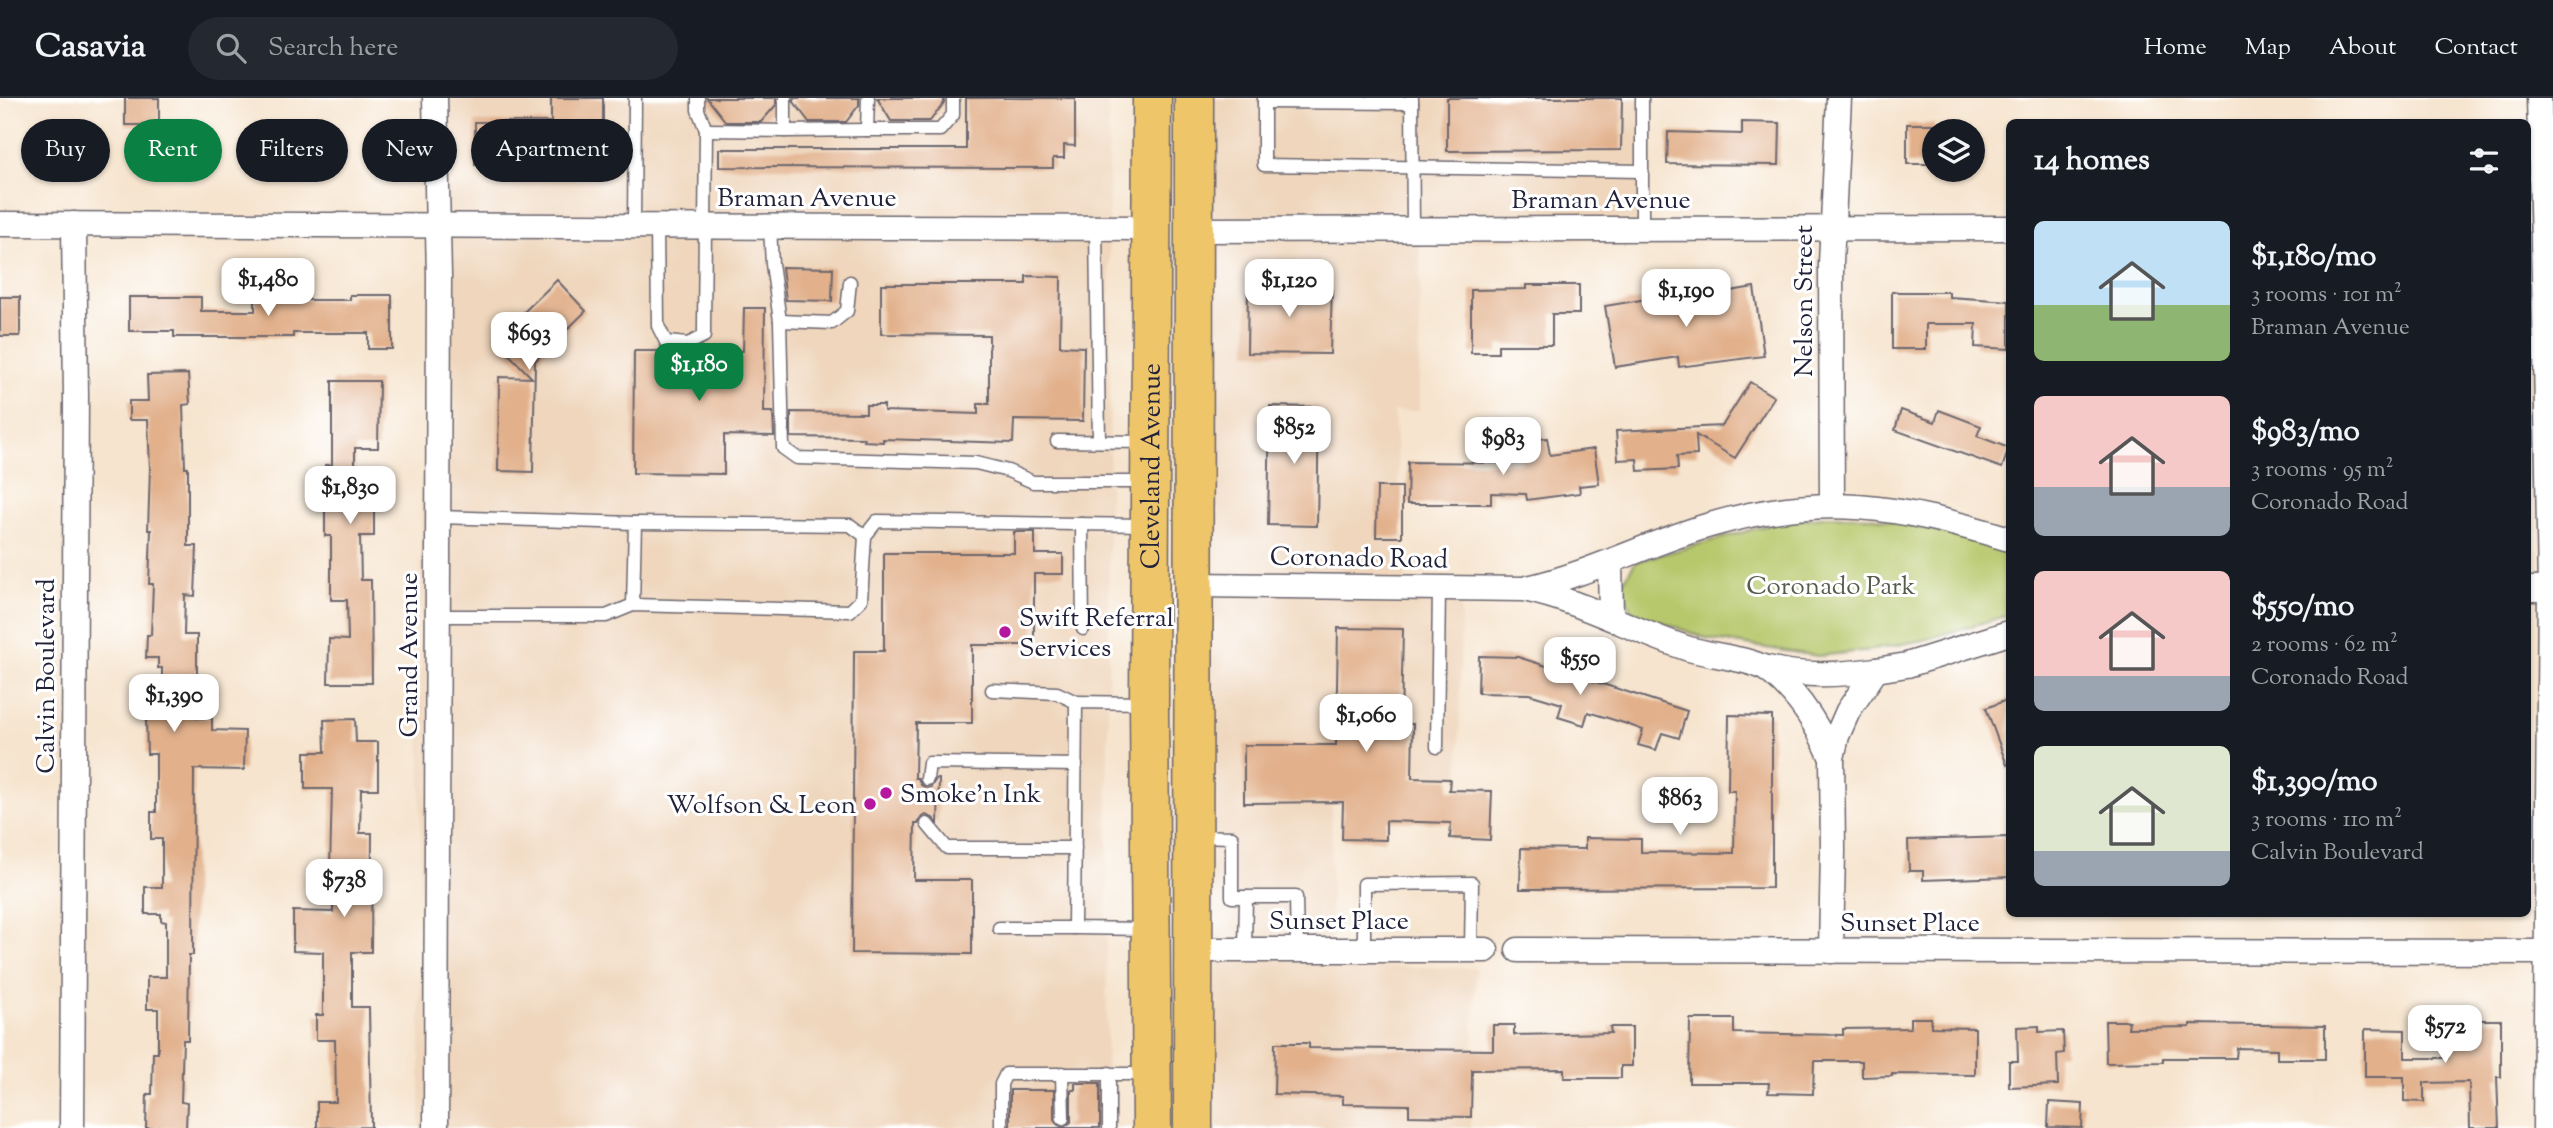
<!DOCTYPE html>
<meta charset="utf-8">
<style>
:root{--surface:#171b24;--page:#242831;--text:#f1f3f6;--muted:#9ea1a6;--line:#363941;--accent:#0b8043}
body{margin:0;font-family:"Sorts Mill Goudy",serif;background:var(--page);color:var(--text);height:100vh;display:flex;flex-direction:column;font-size:26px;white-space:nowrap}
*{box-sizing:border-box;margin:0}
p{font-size:23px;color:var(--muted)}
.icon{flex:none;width:38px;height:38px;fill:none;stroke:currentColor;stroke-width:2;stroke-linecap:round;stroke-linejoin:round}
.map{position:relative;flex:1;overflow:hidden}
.sheet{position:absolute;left:2006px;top:21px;width:525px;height:798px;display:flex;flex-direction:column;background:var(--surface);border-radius:10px;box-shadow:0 2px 5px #0004}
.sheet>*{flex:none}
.banner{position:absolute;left:21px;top:21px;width:665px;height:63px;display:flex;gap:14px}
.buttons{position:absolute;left:1922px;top:21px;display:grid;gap:14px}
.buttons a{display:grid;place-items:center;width:63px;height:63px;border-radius:50%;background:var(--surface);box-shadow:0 2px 5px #0004;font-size:35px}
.price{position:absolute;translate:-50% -60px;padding:0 16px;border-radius:14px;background:#fff;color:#222;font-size:23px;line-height:46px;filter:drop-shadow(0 2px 4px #0008)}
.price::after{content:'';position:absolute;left:50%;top:42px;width:21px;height:16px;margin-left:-10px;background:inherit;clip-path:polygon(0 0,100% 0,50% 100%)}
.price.active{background:var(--accent);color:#fff}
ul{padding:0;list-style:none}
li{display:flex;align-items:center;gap:21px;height:175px;padding:0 28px}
li span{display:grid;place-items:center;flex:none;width:196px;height:140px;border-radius:10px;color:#555}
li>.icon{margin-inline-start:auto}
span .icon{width:84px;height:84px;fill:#fffc;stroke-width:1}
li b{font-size:30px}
h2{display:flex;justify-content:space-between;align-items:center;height:84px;padding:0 28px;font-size:30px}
.tag{padding:0 24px;border-radius:32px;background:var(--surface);box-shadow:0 2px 5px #0004;font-size:24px;line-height:63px}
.tag.active{background:var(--accent);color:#fff}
header{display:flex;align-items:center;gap:42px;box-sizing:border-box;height:98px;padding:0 35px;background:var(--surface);border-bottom:2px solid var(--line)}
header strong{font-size:33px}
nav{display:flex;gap:38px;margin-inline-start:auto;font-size:24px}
.search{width:490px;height:63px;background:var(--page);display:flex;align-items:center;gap:18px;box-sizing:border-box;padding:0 24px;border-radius:38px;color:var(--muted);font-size:26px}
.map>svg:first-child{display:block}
.built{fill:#efd6bc}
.green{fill:#b7c86c;stroke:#6c7554;stroke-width:2}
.building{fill:#e2b18c}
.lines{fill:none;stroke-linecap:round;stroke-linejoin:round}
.service-casing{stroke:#6c666e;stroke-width:15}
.minor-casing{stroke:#6c666e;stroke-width:27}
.primary-casing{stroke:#6c666e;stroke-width:41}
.service{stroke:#fff;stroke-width:12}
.minor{stroke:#fff;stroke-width:24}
.primary{stroke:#eec569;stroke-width:38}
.poi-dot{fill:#b5179e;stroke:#fff;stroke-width:2.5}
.labels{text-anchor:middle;stroke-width:6;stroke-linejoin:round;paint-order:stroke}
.street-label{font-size:26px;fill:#22223b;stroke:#fff}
.park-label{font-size:26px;fill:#565c4c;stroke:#fff}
.poi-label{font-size:26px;fill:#22223b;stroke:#fff;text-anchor:start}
</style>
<header>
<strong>Casavia</strong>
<div class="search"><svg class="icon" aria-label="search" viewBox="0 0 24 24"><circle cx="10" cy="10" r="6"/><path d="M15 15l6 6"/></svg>Search here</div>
<nav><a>Home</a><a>Map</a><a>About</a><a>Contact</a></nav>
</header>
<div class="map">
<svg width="2553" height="1030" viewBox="0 0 2553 1030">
<rect width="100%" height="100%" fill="#fff"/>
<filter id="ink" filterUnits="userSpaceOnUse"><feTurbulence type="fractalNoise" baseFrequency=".0143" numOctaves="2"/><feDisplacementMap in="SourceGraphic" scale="14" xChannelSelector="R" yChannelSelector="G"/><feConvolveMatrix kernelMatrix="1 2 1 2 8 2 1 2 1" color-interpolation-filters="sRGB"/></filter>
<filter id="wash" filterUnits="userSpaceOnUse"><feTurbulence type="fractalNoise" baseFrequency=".00686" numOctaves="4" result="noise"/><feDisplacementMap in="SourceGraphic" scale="28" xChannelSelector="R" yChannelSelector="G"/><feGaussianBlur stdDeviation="1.57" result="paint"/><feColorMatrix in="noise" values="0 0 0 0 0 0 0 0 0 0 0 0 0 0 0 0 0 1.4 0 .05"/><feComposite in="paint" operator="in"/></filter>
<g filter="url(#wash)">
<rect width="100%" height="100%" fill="#f6e4ce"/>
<g class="built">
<path d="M434,0H1108L1110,256L1106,1030H420L421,381L437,382Z"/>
<path d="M1207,0H1646L1642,139L1420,145L1419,313H1394L1407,503L1461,499L1459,679L1332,678L1330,868L1476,870L1470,1030H1200Z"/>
</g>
<path class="green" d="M1828,418L1871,419L1954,436L2009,454V517L1924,542L1872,552L1818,558L1708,541L1631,513L1622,486L1635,464L1776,425Z"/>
<g id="blocks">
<g class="building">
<rect x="125" y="0" width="34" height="27"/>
<path d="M551,0H603V34H614V70L475,67V24H551Z"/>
<path d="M707,0H776V7L761,24H726Z"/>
<path d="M794,0H859V7L846,24H809L794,4Z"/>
<path d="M877,0H944V5L930,23H891Z"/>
<path d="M966,0H1075V48L1064,47V60H1053V70L719,69V51H966Z"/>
<path d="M1447,0H1622L1621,52L1447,53Z"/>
<path d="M1742,24L1780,25L1779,67L1667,66L1668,34L1742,36Z"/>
<rect x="1907" y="26" width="27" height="40"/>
<path d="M782,169L833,170L832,203L786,202Z"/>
<path d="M1026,178L1061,179L1060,248L1084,249L1083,323L1014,322L1013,345L883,341V344L864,343L865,340L791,339V314L866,315V307H884V313L978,316V306H989V237L881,236V186H1026Z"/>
<path d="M557,182L586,213L535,263L533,374L498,373L499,279L532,280L495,242Z"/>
<path d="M1248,186L1332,188L1330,256L1247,255Z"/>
<path d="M1526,187H1579V216H1552V247H1498V255H1471V192L1526,191Z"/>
<path d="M1754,189L1764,258L1679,269L1678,259L1615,269L1605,208L1695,193L1696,199Z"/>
<path d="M1892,194H1949V199L2009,203V251L1975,249L1976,226H1926V251H1892Z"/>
<path d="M350,197H392V251H368V235H293V239H174V233H129V199H201V213H255V198H293V202H350Z"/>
<rect x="0" y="199" width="20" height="39"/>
<path d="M744,210H765L764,314H773L774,338L724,337V376L633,375L634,253H743Z"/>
<path d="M188,276L190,306L183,307L185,370H188V448H197L195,498L185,497L184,537H197V620H212V632L245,633L244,672L194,671L193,857H189L188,942H183L181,1004L187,1005L186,1030H146L147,996H152L153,955H158V911H147V879H166V824L161,823V816H145V789H162V741H151V714H156V656H147L146,621L162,620V570H158V560H146L147,537H151L153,486H149L151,432H148L150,370L148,322H129V303H148L147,277Z"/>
<path d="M332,283H379L378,350H355V398H359L360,408H374V438H360L361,482H371L372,585H328L329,541L348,542L347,502H331V438H325V367H332Z"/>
<path d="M1750,284L1774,299L1735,360L1696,337L1697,357L1677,358L1678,371L1638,373L1637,361L1618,362L1616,333L1722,328Z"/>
<path d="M1270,308L1319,309L1317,428L1268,427Z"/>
<path d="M1901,312L1935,324L1939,312L1981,328L1977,338L2009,350L2002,370L1895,332Z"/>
<path d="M1547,340L1550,357L1594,351L1599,386L1579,388L1580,395L1527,402L1526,396L1491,395V406H1407L1408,364L1522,365L1520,344Z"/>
<path d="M1377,389H1402V439H1376Z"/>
<path d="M1014,434H1035V456H1063V476H1034V547H972V625H916L915,680H918L921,687L927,690L931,689L936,681H939L938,726L933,720L926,717L921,720L918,726H915L914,782H972V856L852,855L854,553H884V455H1014Z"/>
<path d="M1338,530L1403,531L1401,626H1413L1412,680L1450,681L1449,692L1492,693L1490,742L1450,740L1451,725L1386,723V742L1342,741L1343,704L1244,705V647H1336Z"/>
<path d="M1479,558L1518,559L1687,613L1679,640L1662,635L1656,652L1638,647L1643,632L1624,625L1588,614L1584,627L1558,619L1562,606L1529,596L1478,595Z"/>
<path d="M2009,601V666L2007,667L1986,610Z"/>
<path d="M1729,617L1772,618V790L1520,791L1521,750L1585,751V740L1641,741V754L1734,755L1735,693H1728Z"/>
<path d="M355,621L356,644H378V691H361L360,735H372L371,854H352V909H369L371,1029L317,1030V1004H336L335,942H316V917H323V854L293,853V813L333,814L334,770H330L332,691H305V654H325L324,622Z"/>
<path d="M2009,739V779L1923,782V773H1909L1908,742Z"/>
<path d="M1910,920H1931V929L1975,930V977L1892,976V978L1862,979V963H1814L1813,996L1768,995L1769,985H1689L1690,921H1734V935L1843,937V931L1910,930Z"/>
<path d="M2448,922H2501V979H2497L2499,1030H2470L2469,984L2424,985V1004L2404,1003V979H2365V931L2405,932V960H2448Z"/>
<path d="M2105,923H2129L2128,930L2190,929V926L2325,928V961H2277V951L2237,950L2236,960H2163V964L2106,965Z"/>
<path d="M1493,927H1514V937L1611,935L1610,929H1632V968H1621V980H1564V971L1472,972L1471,1019L1409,1018V1007L1343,1006V998L1274,996L1275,945H1309V950L1493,952Z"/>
<path d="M2039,928V934L2063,933L2064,955L2057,956L2058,987L2009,989V963H2018L2017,929Z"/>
<path d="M1075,985H1100V1030H1010V992H1054V1021L1058,1027L1064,1029L1071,1024V992H1075Z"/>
<path d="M2049,1004L2083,1006L2082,1030L2048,1029Z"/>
</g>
</g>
</g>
<g filter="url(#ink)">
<use href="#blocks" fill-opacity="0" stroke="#6c666e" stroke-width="2"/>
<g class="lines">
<g class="service-casing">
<g id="service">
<path d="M868,0L867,32H940L953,17V0"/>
<path d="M1264,0V67L1642,73"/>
<path d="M1412,0L1413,131"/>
<path d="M1642,0V131"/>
<path d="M1264,4L1412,5"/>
<path d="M706,32L785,33V0"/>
<path d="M785,33L867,32"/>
<path d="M657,127L658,228L666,244L688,246L704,238V228L706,32L698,12V0"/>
<path d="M634,128L635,0"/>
<path d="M770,129L772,166L780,223L783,350L797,360L976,365L1008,373L1033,384H1146"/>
<path d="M1096,130L1099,343"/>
<path d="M780,223L832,225L847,213L850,184"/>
<path d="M1057,343L1147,344"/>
<path d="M438,419L635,425L633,507"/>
<path d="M635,425L850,427L865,438"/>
<path d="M1082,426L1083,531"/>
<path d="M437,518H606L633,507L850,513L861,502L865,438L877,423L1146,427"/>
<path d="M992,592L1057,595L1076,604"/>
<path d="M1145,605L1076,604L1074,830L1147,831"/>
<path d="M1437,649L1439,490"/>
<path d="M927,681L929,665L1076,667"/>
<path d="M927,726L947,750H1075"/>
<path d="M1196,738L1232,739V799H1246"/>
<path d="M999,830H1074"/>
<path d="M1245,851L1246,799H1296L1297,851"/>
<path d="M1364,852V786L1472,785L1471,852"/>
<path d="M1062,975L1063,1020"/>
<path d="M1109,975V1030"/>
<path d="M1001,1030V986L1006,976H1147"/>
</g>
</g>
<g class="minor-casing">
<g id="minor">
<path d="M435,0L439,178L436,1030"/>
<path d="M2539,0L2546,258L2550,491L2545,1030"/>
<path d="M0,126L1151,130"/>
<path d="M1194,132L2009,130"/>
<path d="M1832,407L1831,165L1839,0"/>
<path d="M1610,464L1611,519"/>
<path d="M1193,487L1524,491C1582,503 1633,533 1689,551C1709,557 1751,561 1766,571C1796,592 1818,628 1832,660"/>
<path d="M1528,490C1592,475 1648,445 1710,427C1821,394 1901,408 2009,441"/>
<path d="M2527,491H2553"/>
<path d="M1768,570C1804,579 1840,577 1876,572"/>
<path d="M1193,852H1486"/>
<path d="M1518,852L2553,854"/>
<path d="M1831,853L1833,753L1832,660L1837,638L1848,613L1876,572L1907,567L2009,535"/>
<path d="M72,1030L76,298L74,126"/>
</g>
</g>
<g class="primary-casing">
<g id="primary">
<path id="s1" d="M1152,1030L1149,605L1152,0"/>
<path d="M1193,1030L1194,0"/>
</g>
</g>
<use href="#service" class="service"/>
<use href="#minor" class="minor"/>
<use href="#primary" class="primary"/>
</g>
</g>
<g class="poi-dot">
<circle cx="1005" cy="534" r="7"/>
<circle cx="886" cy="695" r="7"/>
<circle cx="870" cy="706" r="7"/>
</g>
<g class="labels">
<g class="street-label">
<text x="807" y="108">Braman Avenue</text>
<text x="1601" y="110">Braman Avenue</text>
<text transform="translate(1803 203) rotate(-90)" y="9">Nelson Street</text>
<text dy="9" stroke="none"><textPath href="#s1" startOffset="662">Cleveland Avenue</textPath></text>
<text transform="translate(1359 459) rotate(1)" y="9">Coronado Road</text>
<text transform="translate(408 557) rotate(-90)" y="9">Grand Avenue</text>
<text transform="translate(45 578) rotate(-90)" y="9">Calvin Boulevard</text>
<text x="1339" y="831">Sunset Place</text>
<text x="1910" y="833">Sunset Place</text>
</g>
<g class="park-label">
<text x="1831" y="496">Coronado Park</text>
</g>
<g class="poi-label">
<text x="1019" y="528">Swift Referral<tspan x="1019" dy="30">Services</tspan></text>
<text x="900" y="704">Smoke’n Ink</text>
<text x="856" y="715" text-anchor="end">Wolfson &amp; Leon</text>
</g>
</g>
</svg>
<div class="buttons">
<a><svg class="icon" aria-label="layers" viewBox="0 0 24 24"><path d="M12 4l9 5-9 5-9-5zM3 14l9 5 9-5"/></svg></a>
</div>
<b class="price" style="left:268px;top:220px">$1,480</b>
<b class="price" style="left:1289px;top:221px">$1,120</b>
<b class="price" style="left:1686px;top:231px">$1,190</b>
<b class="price" style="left:529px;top:274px">$693</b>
<b class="price active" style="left:699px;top:305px">$1,180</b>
<b class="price" style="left:1294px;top:368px">$852</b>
<b class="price" style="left:1503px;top:379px">$983</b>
<b class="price" style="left:350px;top:428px">$1,830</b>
<b class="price" style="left:1580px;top:599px">$550</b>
<b class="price" style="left:174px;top:636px">$1,390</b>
<b class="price" style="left:1366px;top:656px">$1,060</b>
<b class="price" style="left:1680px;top:739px">$863</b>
<b class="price" style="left:344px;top:821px">$738</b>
<b class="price" style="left:2445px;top:967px">$572</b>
<div class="banner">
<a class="tag">Buy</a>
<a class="tag active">Rent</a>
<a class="tag">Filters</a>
<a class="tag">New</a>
<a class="tag">Apartment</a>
</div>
<section class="sheet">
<h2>14 homes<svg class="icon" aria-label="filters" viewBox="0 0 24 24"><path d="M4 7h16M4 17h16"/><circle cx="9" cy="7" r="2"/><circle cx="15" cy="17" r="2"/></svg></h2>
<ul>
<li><span style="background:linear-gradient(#bfe0f5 60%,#8fb573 0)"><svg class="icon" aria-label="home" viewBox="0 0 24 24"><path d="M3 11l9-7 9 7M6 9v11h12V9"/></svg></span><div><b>$1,180/mo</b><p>3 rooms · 101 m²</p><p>Braman Avenue</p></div></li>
<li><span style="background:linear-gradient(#f6c9c9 65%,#9aa5b1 0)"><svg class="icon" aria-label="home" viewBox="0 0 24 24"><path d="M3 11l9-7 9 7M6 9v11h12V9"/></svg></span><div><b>$983/mo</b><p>3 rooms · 95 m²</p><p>Coronado Road</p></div></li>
<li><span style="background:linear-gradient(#f6c9c9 75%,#9aa5b1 0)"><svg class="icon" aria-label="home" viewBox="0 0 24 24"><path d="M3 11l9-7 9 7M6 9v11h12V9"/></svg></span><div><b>$550/mo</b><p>2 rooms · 62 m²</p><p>Coronado Road</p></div></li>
<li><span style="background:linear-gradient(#dfe7d0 75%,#9aa5b1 0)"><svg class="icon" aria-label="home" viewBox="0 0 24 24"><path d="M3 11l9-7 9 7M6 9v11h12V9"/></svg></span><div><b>$1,390/mo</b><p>3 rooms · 110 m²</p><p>Calvin Boulevard</p></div></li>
</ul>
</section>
</div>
